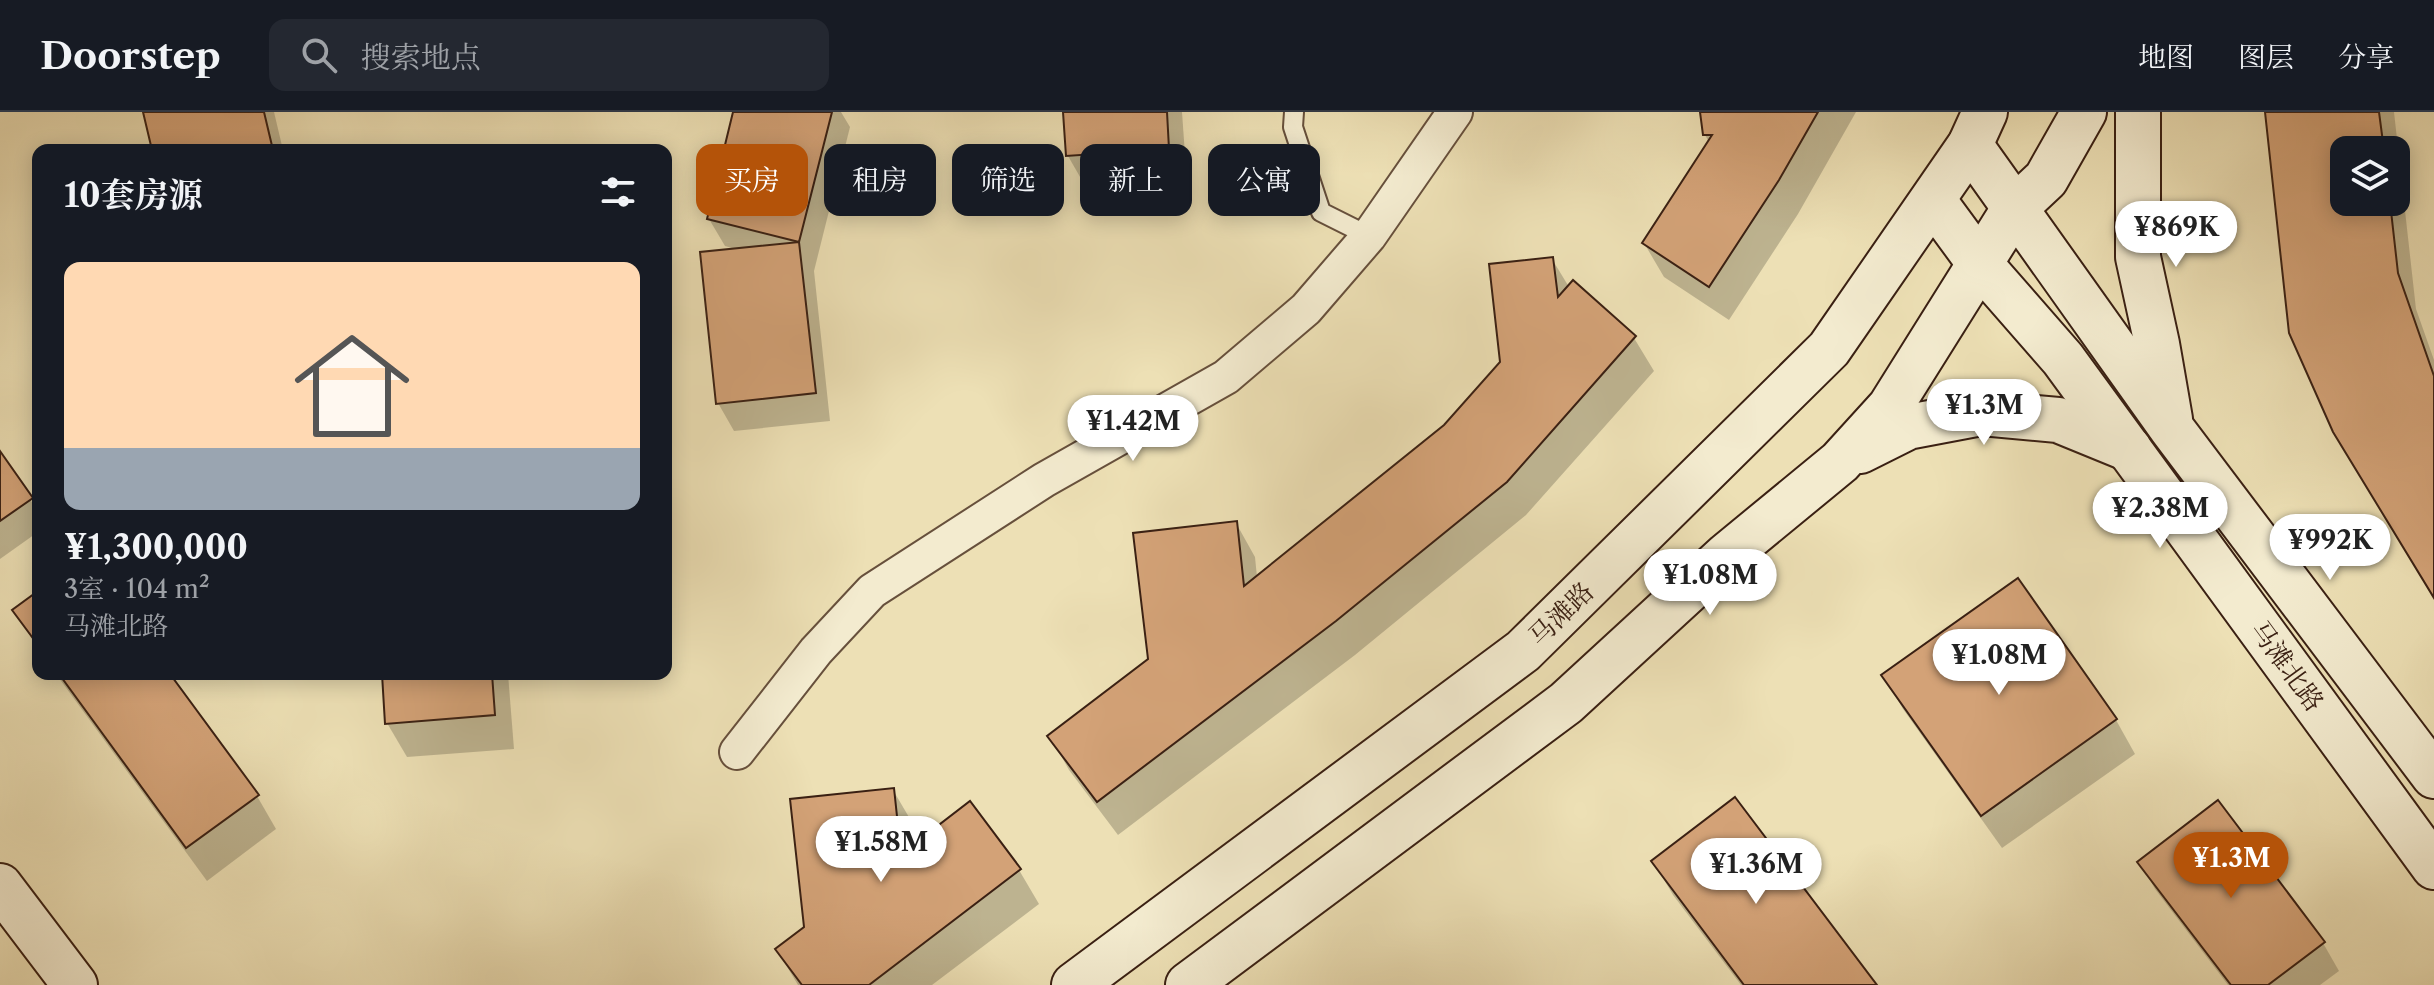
<!DOCTYPE html>
<html lang="zh">
<meta charset="utf-8">
<style>
:root{--surface:#171b24;--page:#242831;--text:#f1f3f6;--muted:#9ea1a6;--line:#363941;--accent:#b45309}
body{margin:0;font-family:"Libre Caslon Text","Noto Serif SC",serif;background:var(--page);color:var(--text);height:100vh;display:flex;flex-direction:column;font-size:30px;white-space:nowrap}
*{box-sizing:border-box;margin:0}
p{font-size:26px;color:var(--muted)}
.icon{flex:none;width:44px;height:44px;fill:none;stroke:currentColor;stroke-width:2;stroke-linecap:round;stroke-linejoin:round}
.map{position:relative;flex:1;overflow:hidden}
.details{position:absolute;left:32px;top:32px;width:640px;height:536px;display:flex;flex-direction:column;background:var(--surface);border-radius:16px;box-shadow:0 4px 20px #0003}
.details>*{flex:none}
.guide{position:absolute;left:696px;top:32px;width:760px;height:72px;display:flex;gap:16px}
.controls{position:absolute;left:2330px;top:24px;display:grid;gap:16px}
.controls a{display:grid;place-items:center;width:80px;height:80px;border-radius:16px;background:var(--surface);box-shadow:0 4px 20px #0003;font-size:40px}
.price{position:absolute;translate:-50% -68px;padding:0 18px;border-radius:28px;background:#fff;color:#222;font-size:26px;line-height:52px;filter:drop-shadow(0 2px 4px #0008)}
.price::after{content:'';position:absolute;left:50%;top:48px;width:24px;height:18px;margin-left:-12px;background:inherit;clip-path:polygon(0 0,100% 0,50% 100%)}
.price.current{background:var(--accent);color:#fff}
ul{padding:0;list-style:none}
li{display:grid;align-content:center;gap:16px;height:424px;padding:0 32px}
li+li{border-top:2px solid var(--line)}
li span{display:grid;place-items:center;height:248px;border-radius:16px;color:#555}
li>.icon{margin-inline-start:auto}
span .icon{width:144px;height:144px;fill:#fffc;stroke-width:1}
li b{font-size:34px}
h2{display:flex;justify-content:space-between;align-items:center;height:96px;padding:0 32px;font-size:34px}
.chip{padding:0 28px;border-radius:16px;background:var(--surface);box-shadow:0 4px 20px #0003;font-size:28px;line-height:72px}
.chip.current{background:var(--accent);color:#fff}
header{display:flex;align-items:center;gap:48px;box-sizing:border-box;height:112px;padding:0 40px;background:var(--surface);border-bottom:2px solid var(--line)}
header strong{font-size:38px}
nav{display:flex;gap:44px;margin-inline-start:auto;font-size:28px}
.search{width:560px;height:72px;background:var(--page);display:flex;align-items:center;gap:20px;box-sizing:border-box;padding:0 28px;border-radius:16px;color:var(--muted);font-size:30px}
.map>svg:first-child{display:block}
.shadow{fill:#0003;fill-rule:evenodd}
.building{fill:#d3a277;stroke:#3a2013;stroke-width:2}
.lines{fill:none;stroke-linecap:round;stroke-linejoin:round}
.lane-casing{stroke:#67503c;stroke-width:22}
.street-casing{stroke:#67503c;stroke-width:38}
.secondary-casing{stroke:#3a2013;stroke-width:48}
.lane{stroke:#f3ebcf;stroke-width:18}
.street{stroke:#f3ebcf;stroke-width:34}
.secondary{stroke:#f3ebcf;stroke-width:44}
.labels{text-anchor:middle;stroke-width:8;stroke-linejoin:round;paint-order:stroke}
.street-label{font-size:26px;fill:#3a2013;stroke:#f3ebcf}
</style>
<header>
<strong>Doorstep</strong>
<div class="search"><svg class="icon" aria-label="search" viewBox="0 0 24 24"><circle cx="10" cy="10" r="6"/><path d="M15 15l6 6"/></svg>搜索地点</div>
<nav><a>地图</a><a>图层</a><a>分享</a></nav>
</header>
<div class="map">
<svg width="2434" height="873" viewBox="0 0 2434 873">
<rect width="100%" height="100%" fill="#ede0b5"/>
<filter id="stains"><feTurbulence type="fractalNoise" baseFrequency=".0025" numOctaves="4"/><feColorMatrix values="0 0 0 0 .2 0 0 0 0 .09 0 0 0 0 .02 0 0 0 .5 -.17"/></filter>
<radialGradient id="worn" r=".72"><stop offset=".6" stop-color="#630" stop-opacity="0"/><stop offset="1" stop-color="#630" stop-opacity=".3"/></radialGradient>
<g class="shadow">
<path d="M145,0H274L283,38H154Z"/>
<path d="M735,0H841L850,15L814,159L830,309L734,319L718,291L739,138L725,134L709,107Z"/>
<path d="M1065,0H1182L1187,71L1087,77L1068,44Z"/>
<path d="M1702,0H1856L1798,102L1729,208L1664,165L1644,131L1709,30L1705,23Z"/>
<path d="M2267,0H2394L2416,197L2434,248V484ZM2344,38H2396V90H2344Z"/>
<path d="M1552,147L1569,175L1573,170L1634,226L1654,259L1526,403L1355,543L1118,723L1069,658L1050,624L1150,548L1236,411L1255,445L1257,465L1445,314L1502,250Z"/>
<path d="M0,343L38,399V420L0,447Z"/>
<path d="M2017,469L2116,608L2135,642L2002,736L1903,597L1884,564Z"/>
<path d="M38,481V537L15,498Z"/>
<path d="M56,562H168L257,684L276,717L207,769Z"/>
<path d="M384,562H508L514,637L407,645L387,611Z"/>
<path d="M893,678L913,712L915,734L969,692L1019,758L1039,792L932,873H798L777,838L806,816Z"/>
<path d="M1653,749L1875,873H1741L1673,783Z"/>
<path d="M2140,750L2323,831L2339,859L2320,873H2228L2155,777Z"/>
</g>
<g class="building">
<path d="M143,0H264L273,38H152Z"/>
<path d="M733,0H832L799,130L707,107Z"/>
<path d="M1063,0H1167L1169,37L1066,44Z"/>
<path d="M1700,0H1818L1779,68L1709,175L1642,131L1712,23H1703Z"/>
<path d="M2265,0H2379L2384,38H2344V90H2390L2398,161L2434,264V486L2333,320L2289,221Z"/>
<path d="M799,130L816,281L716,292L700,140Z"/>
<path d="M1553,145L1558,185L1573,168L1636,224L1507,370L1336,509L1097,690L1047,624L1148,547L1133,421L1237,409L1244,474L1444,313L1500,250L1489,152Z"/>
<path d="M0,339L33,386L0,409Z"/>
<path d="M2018,466L2117,607L1981,704L1881,563Z"/>
<path d="M38,479V533L12,498Z"/>
<path d="M59,562H170L259,683L186,736Z"/>
<path d="M382,562H492L495,603L385,612Z"/>
<path d="M894,676L901,742L970,689L1021,757L869,873H802L775,837L804,815L790,687Z"/>
<path d="M1735,685L1877,873H1744L1651,749Z"/>
<path d="M2218,688L2325,830L2268,873H2231L2137,750Z"/>
</g>
<g class="lines">
<g class="lane-casing">
<path id="lane" d="M1294,0L1293,15L1321,100L1369,124"/>
</g>
<g class="street-casing">
<path id="street" d="M737,640L816,539L872,479L1044,368L1226,265L1306,197L1369,124L1455,0"/>
</g>
<g class="secondary-casing">
<g id="secondary">
<path d="M2138,0V145L2157,232L2170,307"/>
<path d="M1970,33L2172,317L2434,664"/>
<path d="M1933,88L1980,152L2063,247L2434,755"/>
<path d="M1860,339L1908,315L1982,301L2058,308L2129,337"/>
<path d="M0,774L75,873"/>
<path d="M1074,873L1523,539L1829,237L1970,33L1985,0"/>
<path d="M1188,873L1566,591L1727,443L1840,350L1890,295L2014,97L2046,67L2084,0"/>
</g>
</g>
<use href="#lane" class="lane"/>
<use href="#street" class="street"/>
<use href="#secondary" class="secondary"/>
</g>
<g class="labels">
<g class="street-label">
<text transform="translate(1561 502) rotate(-44)" y="9">马滩路</text>
<text transform="translate(2287 554) rotate(54)" y="9">马滩北路</text>
</g>
</g>
<rect width="100%" height="100%" filter="url(#stains)"/>
<rect width="100%" height="100%" fill="url(#worn)"/>
</svg>
<div class="controls">
<a><svg class="icon" aria-label="layers" viewBox="0 0 24 24"><path d="M12 4l9 5-9 5-9-5zM3 14l9 5 9-5"/></svg></a>
</div>
<b class="price" style="left:2176px;top:157px">¥869K</b>
<b class="price" style="left:1984px;top:335px">¥1.3M</b>
<b class="price" style="left:1133px;top:351px">¥1.42M</b>
<b class="price" style="left:2160px;top:438px">¥2.38M</b>
<b class="price" style="left:2330px;top:470px">¥992K</b>
<b class="price" style="left:1710px;top:505px">¥1.08M</b>
<b class="price" style="left:1999px;top:585px">¥1.08M</b>
<b class="price" style="left:881px;top:772px">¥1.58M</b>
<b class="price current" style="left:2231px;top:788px">¥1.3M</b>
<b class="price" style="left:1756px;top:794px">¥1.36M</b>
<div class="guide">
<a class="chip current">买房</a>
<a class="chip">租房</a>
<a class="chip">筛选</a>
<a class="chip">新上</a>
<a class="chip">公寓</a>
</div>
<section class="details">
<h2>10套房源<svg class="icon" aria-label="filters" viewBox="0 0 24 24"><path d="M4 7h16M4 17h16"/><circle cx="9" cy="7" r="2"/><circle cx="15" cy="17" r="2"/></svg></h2>
<ul>
<li><span style="background:linear-gradient(#ffd9b3 75%,#9aa5b1 0)"><svg class="icon" aria-label="home" viewBox="0 0 24 24"><path d="M3 11l9-7 9 7M6 9v11h12V9"/></svg></span><div><b>¥1,300,000</b><p>3室 · 104 m²</p><p>马滩北路</p></div></li>
</ul>
</section>
</div>
